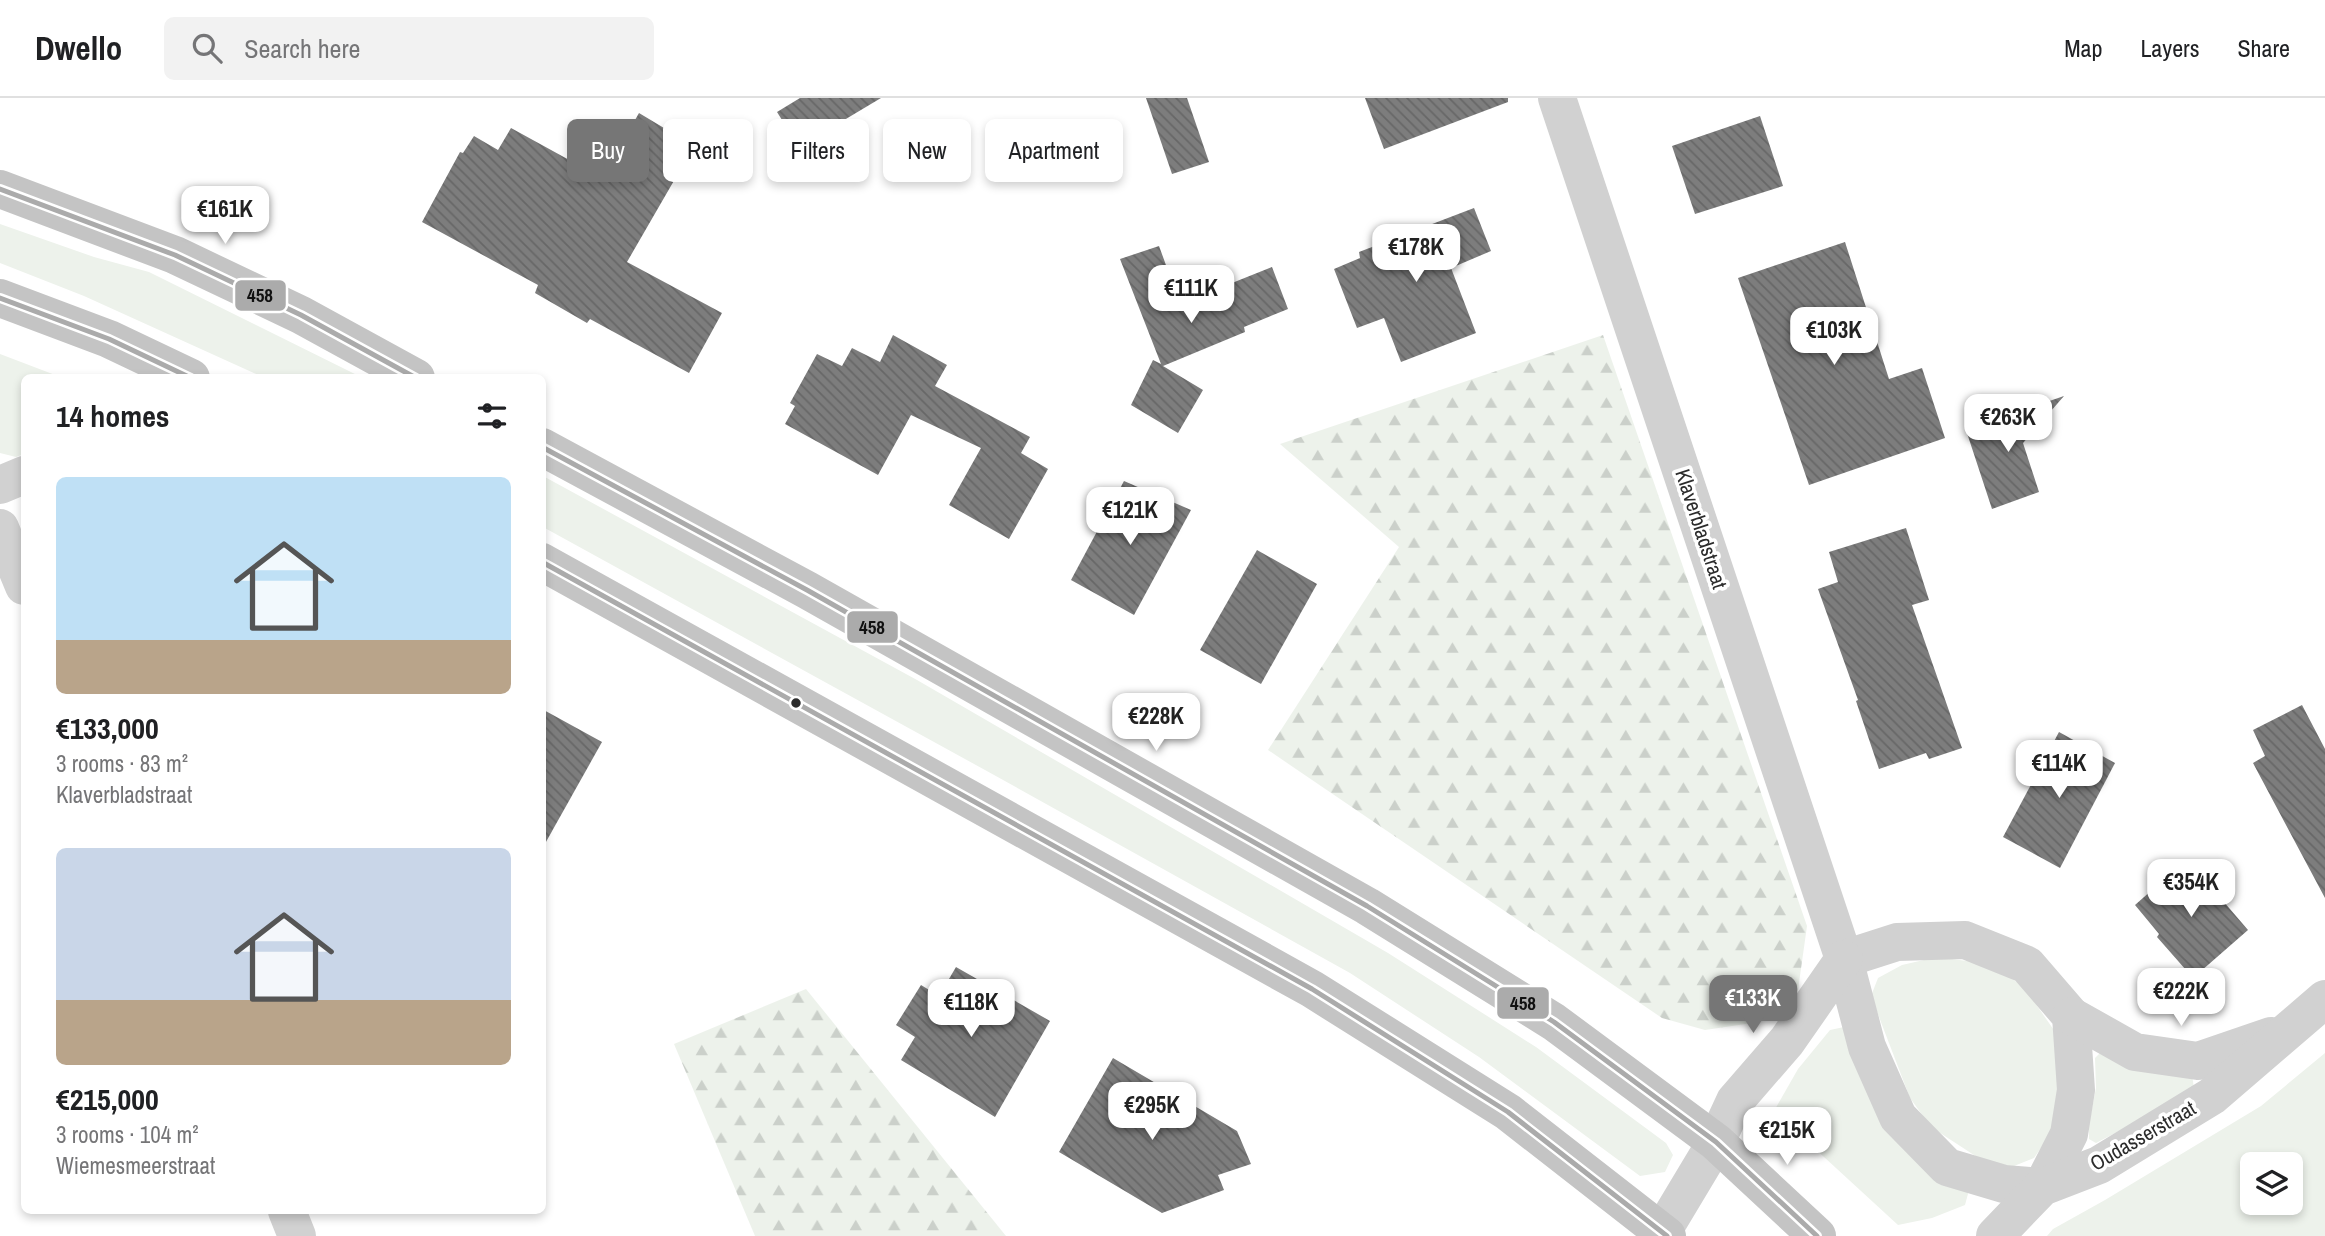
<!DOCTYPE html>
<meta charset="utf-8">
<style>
:root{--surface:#fff;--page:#f2f2f2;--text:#202124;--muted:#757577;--line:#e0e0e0;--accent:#767676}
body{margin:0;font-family:"Archivo Narrow",sans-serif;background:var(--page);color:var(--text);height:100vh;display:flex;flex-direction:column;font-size:26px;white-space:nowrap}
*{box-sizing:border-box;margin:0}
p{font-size:23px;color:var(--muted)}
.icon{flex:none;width:38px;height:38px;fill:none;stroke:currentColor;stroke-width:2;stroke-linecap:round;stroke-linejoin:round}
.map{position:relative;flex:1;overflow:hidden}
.side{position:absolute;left:21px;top:276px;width:525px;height:840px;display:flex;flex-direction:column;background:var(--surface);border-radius:10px;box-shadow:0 4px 10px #0003}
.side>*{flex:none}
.hud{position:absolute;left:567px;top:21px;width:665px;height:63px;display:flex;gap:14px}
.controls{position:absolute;left:2240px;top:1054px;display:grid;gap:14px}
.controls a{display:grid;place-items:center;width:63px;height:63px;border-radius:10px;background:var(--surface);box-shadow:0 4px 10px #0003;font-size:35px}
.price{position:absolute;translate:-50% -60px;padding:0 16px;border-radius:14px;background:#fff;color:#222;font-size:23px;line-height:46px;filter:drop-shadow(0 2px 4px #0008)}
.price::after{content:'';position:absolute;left:50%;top:42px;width:21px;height:16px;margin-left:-10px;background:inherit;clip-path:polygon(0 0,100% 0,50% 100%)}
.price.current{background:var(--accent);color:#fff}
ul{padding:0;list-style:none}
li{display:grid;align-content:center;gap:14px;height:371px;padding:0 35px}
li span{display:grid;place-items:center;height:217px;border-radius:10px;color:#555}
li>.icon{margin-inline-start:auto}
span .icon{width:126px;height:126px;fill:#fffc;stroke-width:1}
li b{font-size:30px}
h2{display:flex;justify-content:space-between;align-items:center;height:84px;padding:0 35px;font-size:30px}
.pill{padding:0 24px;border-radius:10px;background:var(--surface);box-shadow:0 4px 10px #0003;font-size:24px;line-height:63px}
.pill.current{background:var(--accent);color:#fff}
header{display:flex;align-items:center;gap:42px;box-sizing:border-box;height:98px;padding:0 35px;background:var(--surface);border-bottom:2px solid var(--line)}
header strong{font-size:33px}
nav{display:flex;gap:38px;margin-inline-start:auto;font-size:24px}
.search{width:490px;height:63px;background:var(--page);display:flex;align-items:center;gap:18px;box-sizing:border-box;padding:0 24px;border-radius:10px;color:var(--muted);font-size:26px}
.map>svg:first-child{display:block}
.grass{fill:#edf2eb;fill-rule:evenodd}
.forest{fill:url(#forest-firs)}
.building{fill:url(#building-back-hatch)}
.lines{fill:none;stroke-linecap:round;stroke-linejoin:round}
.minor{stroke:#d1d1d1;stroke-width:38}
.major{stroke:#c4c4c4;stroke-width:38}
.bus-1-casing{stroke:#fff;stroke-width:10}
.bus-1{stroke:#ababab;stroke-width:5}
.bus-dot{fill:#2c2c2c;stroke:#fff;stroke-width:2.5}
.labels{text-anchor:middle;stroke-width:7;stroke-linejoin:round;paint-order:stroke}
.street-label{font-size:21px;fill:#2c2c2c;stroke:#fff}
.line-badge{stroke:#fff;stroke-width:2.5}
.pale-badge-label{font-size:19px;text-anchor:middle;font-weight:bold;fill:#111}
</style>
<header>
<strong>Dwello</strong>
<div class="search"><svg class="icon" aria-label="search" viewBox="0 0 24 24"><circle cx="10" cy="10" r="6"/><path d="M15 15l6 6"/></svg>Search here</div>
<nav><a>Map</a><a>Layers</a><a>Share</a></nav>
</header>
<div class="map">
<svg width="2325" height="1138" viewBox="0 0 2325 1138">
<defs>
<pattern id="forest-firs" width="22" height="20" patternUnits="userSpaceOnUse" patternTransform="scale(1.75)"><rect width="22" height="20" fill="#edf2eb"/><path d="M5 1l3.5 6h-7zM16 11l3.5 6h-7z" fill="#cbd0ca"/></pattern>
<pattern id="building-back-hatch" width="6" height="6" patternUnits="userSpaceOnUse" patternTransform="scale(1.75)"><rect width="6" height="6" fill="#7d7d7d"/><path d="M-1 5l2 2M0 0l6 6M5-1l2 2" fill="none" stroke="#676767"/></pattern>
</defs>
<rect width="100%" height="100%" fill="#fff"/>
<g class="grass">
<path d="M0,126L94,159L149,174L363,280H265L84,198L0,165Z"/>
<path d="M0,256L63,280H24V356L16,359L0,355Z"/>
<path d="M543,378L917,582L1388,855L1536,949L1666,1045L1673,1057L1665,1074L1640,1078L1479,959L1350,875L985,672L543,429Z"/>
<path d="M1937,859L1990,866L2024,889L2058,938L2060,1022L2034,1060L2009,1070L1980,1061L1931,1029L1910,1000L1871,898L1878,880L1902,867Z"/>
<path d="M1844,929L1969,1092L1965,1107L1932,1120L1898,1127L1774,1013L1798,971L1830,932Z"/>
<path d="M2100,955L2192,977L2194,990L2167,1008L2096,1045L2089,1041V1026L2096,990L2095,960Z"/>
<path d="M2325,955V1138H2047L2053,1131L2105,1102L2261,1008ZM2252,1066H2291V1104H2252Z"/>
</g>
<g class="forest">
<path d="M1603,237L1807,828L1798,892L1759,924L1705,932L1662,920L1268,652L1399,449L1280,346Z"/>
<path d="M806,891L1006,1138H755L674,946Z"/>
</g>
<g class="building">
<path d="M800,0H881L799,49L777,14Z"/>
<path d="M1146,0H1187L1209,64L1172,76Z"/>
<path d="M1365,0H1508V4L1384,51Z"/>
<path d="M639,15L694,48L627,164L722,215L689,275L590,221L587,225L535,195L538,187L422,124L460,54L463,55L474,38L498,52L511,30L602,80Z"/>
<path d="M1760,18L1783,88L1695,116L1672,48Z"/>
<path d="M1474,110L1491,153L1451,170L1476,235L1401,264L1384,220L1357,230L1334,171L1360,160L1359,154Z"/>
<path d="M1845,144L1889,281L1922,270L1945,340L1809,387L1738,180Z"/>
<path d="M1159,148L1174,189L1219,170L1227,187L1272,169L1288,211L1244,229L1245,234L1163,268L1203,292L1178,335L1131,307L1153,262L1161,266L1120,161Z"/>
<path d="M893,237L947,267L935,288L1030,339L1021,355L1048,371L1009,441L949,407L981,350L911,317L878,377L785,326L795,308L790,305L817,256L842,268L852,250L880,264Z"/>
<path d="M2064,298L2023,345L2039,394L1992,411L1966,332Z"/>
<path d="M1124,383L1191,412L1134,517L1071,482Z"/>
<path d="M1906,430L1929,502L1912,507L1962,650L1929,661L1926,655L1879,671L1856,603L1858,602L1818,491L1838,484L1829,454Z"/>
<path d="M1257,452L1317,486L1261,586L1200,552Z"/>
<path d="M2302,607L2325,651V800L2253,665L2265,658L2253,632Z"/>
<path d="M542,611L602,644L542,751Z"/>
<path d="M2059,634L2115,665L2060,770L2003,739Z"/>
<path d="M2187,761L2248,832L2193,880L2157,839L2159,836L2135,807Z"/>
<path d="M956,869L1050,923L995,1019L901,962L915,939L896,927L921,887L939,898Z"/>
<path d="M1113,960L1237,1033L1251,1066L1218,1077L1224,1092L1162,1115L1059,1054Z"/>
</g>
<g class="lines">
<g class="minor">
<path d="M1557,0L1844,861L1867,949L1898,1019L1947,1069L2004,1086L2042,1089"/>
<path d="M0,387L24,377"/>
<path d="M0,430L24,488"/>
<path d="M1844,861L1897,844L1965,842L2027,867L2071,918L2076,992L2069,1036L2042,1089"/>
<path d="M2071,918L2135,954L2198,963L2271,938"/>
<path d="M287,1113L297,1138"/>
<path d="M1662,1134L1716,1044L1735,1003L1787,943L1844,861"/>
<path d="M1995,1138L2042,1089L2099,1067L2212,998L2325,901"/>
</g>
<g class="major">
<path d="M0,91L175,157L301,217L416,280"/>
<path d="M0,200L109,241L191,280"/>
<path d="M542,349L807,492L1367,808L1554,924L1716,1044L1817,1138"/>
<path d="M542,464L1312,891L1508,1014L1667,1138"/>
</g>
<g class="bus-1-casing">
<g id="bus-1">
<path d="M0,91L175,157L301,217L416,280"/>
<path d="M0,200L109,241L191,280"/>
<path d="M542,349L807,492L1367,808L1554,924L1716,1044L1817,1138"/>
<path d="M542,464L1312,891L1508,1014L1667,1138"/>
</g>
</g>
<use href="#bus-1" class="bus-1"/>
</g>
<circle class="bus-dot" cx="796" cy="605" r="6"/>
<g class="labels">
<g class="street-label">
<text transform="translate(1701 431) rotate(72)" y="7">Klaverbladstraat</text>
<text transform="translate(2143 1038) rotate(-30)" y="7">Oudasserstraat</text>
</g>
</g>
<g class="line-badge">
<rect x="234" y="181" width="53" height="33" rx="7" fill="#ababab"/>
<rect x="846" y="512" width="53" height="34" rx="7" fill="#ababab"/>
<rect x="1496" y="888" width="54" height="34" rx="7" fill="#ababab"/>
</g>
<g class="pale-badge-label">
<text x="260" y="204">458</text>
<text x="872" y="536">458</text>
<text x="1523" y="912">458</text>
</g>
</svg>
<div class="controls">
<a><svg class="icon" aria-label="layers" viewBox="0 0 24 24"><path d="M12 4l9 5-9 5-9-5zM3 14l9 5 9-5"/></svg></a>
</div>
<b class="price" style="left:225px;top:148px">€161K</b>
<b class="price" style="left:1416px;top:186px">€178K</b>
<b class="price" style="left:1191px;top:227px">€111K</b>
<b class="price" style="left:1834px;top:269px">€103K</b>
<b class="price" style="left:2008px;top:356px">€263K</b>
<b class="price" style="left:1130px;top:449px">€121K</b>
<b class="price" style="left:1156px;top:655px">€228K</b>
<b class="price" style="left:2059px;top:702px">€114K</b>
<b class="price" style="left:2191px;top:821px">€354K</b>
<b class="price" style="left:2181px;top:930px">€222K</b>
<b class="price current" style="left:1753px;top:937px">€133K</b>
<b class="price" style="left:971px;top:941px">€118K</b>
<b class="price" style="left:1152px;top:1044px">€295K</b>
<b class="price" style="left:1787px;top:1069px">€215K</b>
<div class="hud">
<a class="pill current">Buy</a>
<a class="pill">Rent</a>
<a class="pill">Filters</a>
<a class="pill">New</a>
<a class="pill">Apartment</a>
</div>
<section class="side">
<h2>14 homes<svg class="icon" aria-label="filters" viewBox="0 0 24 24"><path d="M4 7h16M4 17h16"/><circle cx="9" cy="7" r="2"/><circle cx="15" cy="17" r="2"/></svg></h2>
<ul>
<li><span style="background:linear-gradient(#bfe0f5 75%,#b9a48a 0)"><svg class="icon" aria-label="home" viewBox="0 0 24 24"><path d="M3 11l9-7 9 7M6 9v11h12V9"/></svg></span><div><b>€133,000</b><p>3 rooms · 83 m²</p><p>Klaverbladstraat</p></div></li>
<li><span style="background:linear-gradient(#c9d6e8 70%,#b9a48a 0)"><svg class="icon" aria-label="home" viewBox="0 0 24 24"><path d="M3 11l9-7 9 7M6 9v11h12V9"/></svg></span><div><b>€215,000</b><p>3 rooms · 104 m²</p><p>Wiemesmeerstraat</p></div></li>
</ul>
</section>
</div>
